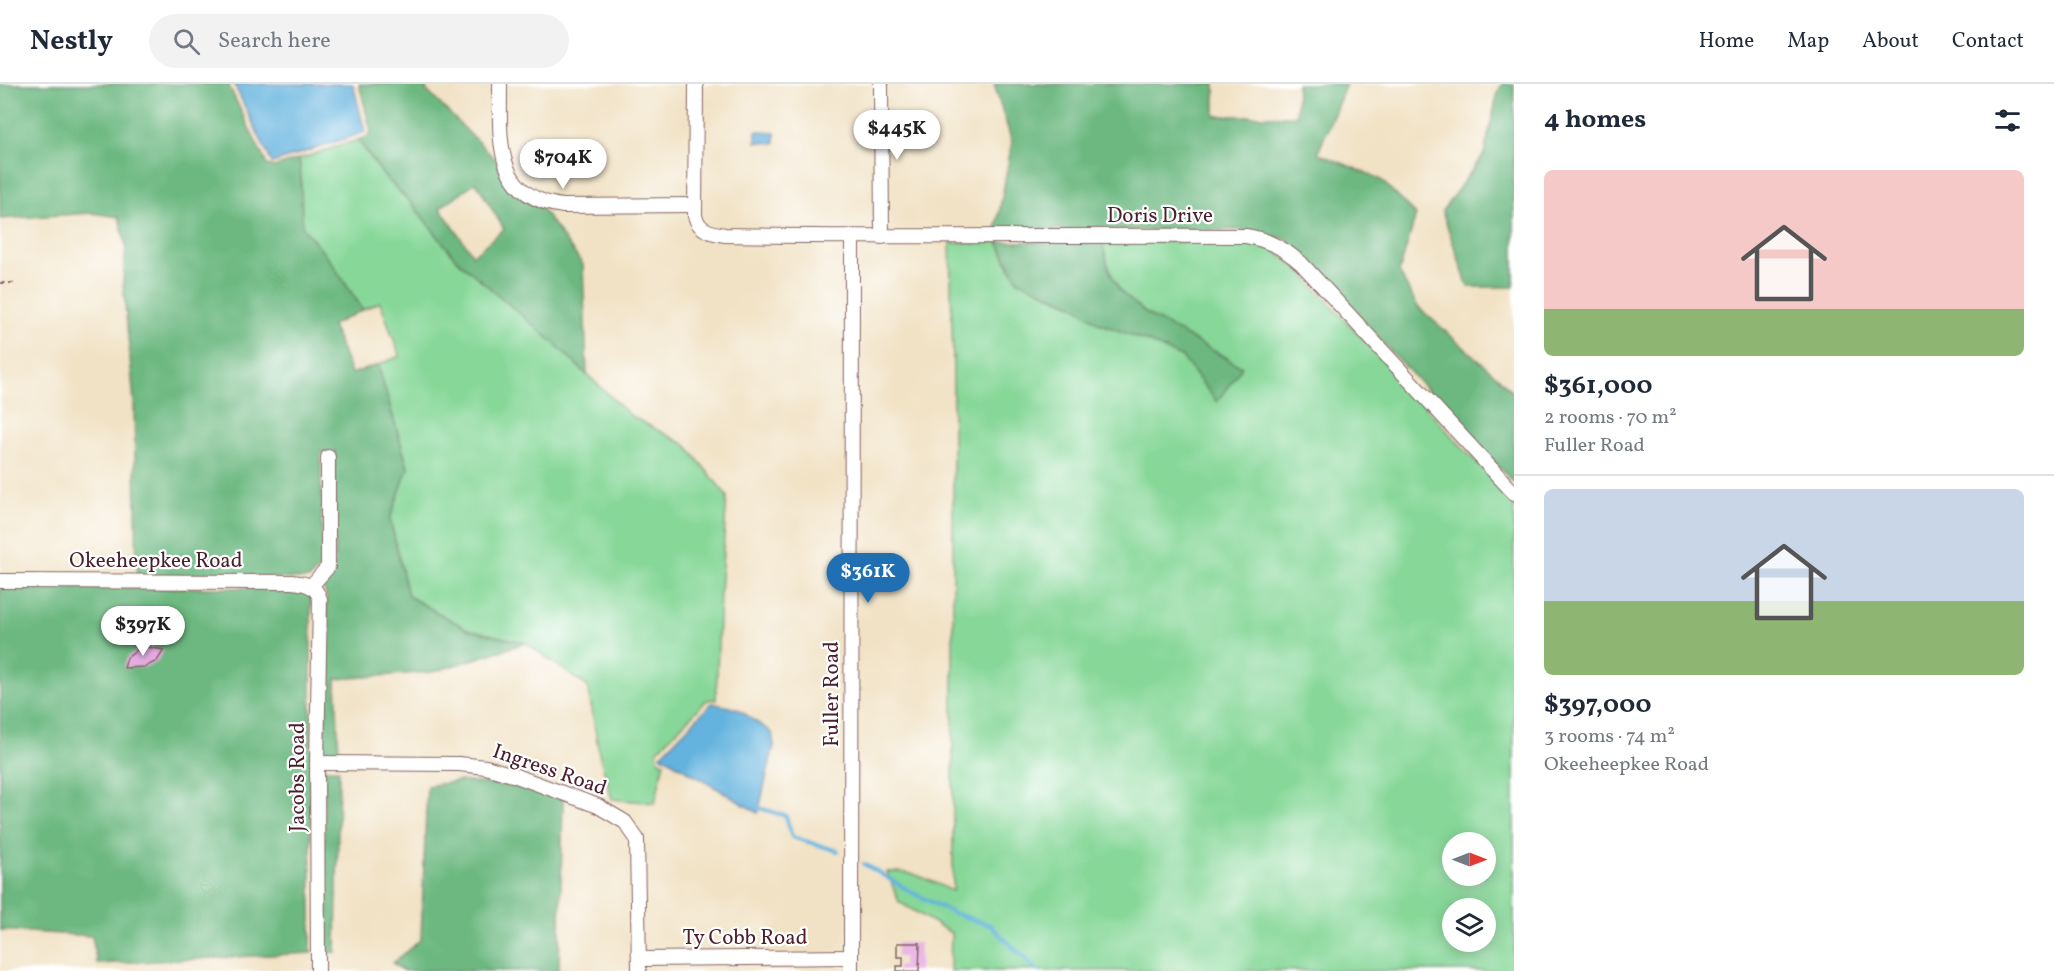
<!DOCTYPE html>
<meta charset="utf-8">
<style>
:root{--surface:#fff;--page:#f2f2f3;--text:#1f2937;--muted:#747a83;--line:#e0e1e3;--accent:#1f6fb2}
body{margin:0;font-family:Vollkorn,serif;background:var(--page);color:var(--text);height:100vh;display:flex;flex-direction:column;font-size:22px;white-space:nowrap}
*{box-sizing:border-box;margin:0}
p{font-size:20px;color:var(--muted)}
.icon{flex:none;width:33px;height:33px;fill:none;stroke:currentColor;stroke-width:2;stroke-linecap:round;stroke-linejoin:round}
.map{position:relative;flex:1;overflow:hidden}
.drawer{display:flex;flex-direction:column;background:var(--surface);width:540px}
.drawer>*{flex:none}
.needle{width:39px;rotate:90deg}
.fabs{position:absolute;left:1442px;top:748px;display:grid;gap:12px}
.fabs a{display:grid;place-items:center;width:54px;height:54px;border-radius:50%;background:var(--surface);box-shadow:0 3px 15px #0003;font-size:30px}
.price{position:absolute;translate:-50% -51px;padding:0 14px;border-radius:21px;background:#fff;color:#222;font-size:20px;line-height:39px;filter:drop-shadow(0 2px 3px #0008)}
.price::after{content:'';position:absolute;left:50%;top:36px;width:18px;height:14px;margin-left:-9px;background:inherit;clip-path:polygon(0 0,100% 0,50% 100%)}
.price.current{background:var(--accent);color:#fff}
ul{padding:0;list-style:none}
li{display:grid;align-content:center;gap:12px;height:318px;padding:0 30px}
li+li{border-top:2px solid var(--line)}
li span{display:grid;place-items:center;height:186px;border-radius:9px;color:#555}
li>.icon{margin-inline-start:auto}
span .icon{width:108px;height:108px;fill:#fffc;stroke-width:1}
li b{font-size:26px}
h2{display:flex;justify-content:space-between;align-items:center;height:72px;padding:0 30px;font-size:26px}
header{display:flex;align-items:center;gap:36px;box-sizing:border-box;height:84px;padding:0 30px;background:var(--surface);border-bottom:2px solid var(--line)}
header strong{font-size:28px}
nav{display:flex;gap:33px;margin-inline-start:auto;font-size:21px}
.search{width:420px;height:54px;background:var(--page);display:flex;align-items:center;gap:15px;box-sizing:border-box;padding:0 21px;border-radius:33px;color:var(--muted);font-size:22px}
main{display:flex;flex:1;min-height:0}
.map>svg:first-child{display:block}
.green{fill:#86d798;stroke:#687b62;stroke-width:1.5;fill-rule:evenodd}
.forest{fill:#6cb880;stroke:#5b6c56;stroke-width:1.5;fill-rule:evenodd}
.water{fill:#64b3de;stroke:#576984;stroke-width:1.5}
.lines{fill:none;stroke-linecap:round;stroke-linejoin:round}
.stream{stroke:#64b3de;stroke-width:4}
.building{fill:#e6ace2}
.street-casing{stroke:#846361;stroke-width:16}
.path{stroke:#846361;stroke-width:2;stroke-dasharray:4.5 4.5;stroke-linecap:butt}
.street{stroke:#fff;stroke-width:14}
.labels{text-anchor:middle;stroke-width:4.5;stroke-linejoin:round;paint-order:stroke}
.street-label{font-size:21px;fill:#4a1f2b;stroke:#fff}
</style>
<header>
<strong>Nestly</strong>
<div class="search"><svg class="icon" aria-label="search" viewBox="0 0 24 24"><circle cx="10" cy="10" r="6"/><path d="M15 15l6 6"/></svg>Search here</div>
<nav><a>Home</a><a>Map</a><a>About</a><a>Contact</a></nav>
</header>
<main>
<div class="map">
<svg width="1514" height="887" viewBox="0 0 1514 887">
<rect width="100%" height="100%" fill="#fff"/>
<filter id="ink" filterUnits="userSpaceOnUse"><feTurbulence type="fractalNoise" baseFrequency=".0167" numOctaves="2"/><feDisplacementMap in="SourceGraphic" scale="12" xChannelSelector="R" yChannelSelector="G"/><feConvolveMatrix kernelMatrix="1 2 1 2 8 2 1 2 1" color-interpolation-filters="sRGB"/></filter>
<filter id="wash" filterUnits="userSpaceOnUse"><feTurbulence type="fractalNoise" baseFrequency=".008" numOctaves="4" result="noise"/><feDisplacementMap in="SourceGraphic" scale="24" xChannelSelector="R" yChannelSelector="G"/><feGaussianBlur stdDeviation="1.35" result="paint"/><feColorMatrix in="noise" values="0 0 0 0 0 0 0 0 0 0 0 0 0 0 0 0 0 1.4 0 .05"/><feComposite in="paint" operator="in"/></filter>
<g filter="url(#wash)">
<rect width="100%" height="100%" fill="#f1e2c5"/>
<g class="green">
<path d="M358,56L383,91L413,121L456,175L554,259L631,332L686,361L727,412L720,509L716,615L707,616L657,667L658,675L664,678L655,719L612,715L599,669L588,603L526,559L467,545L408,512L390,435L408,384L378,281L400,272L380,218L363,226L331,178L301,142V94L299,75Z"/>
<path d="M1102,157L1245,158L1272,165L1296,183L1514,419V887H950L951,849L899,818L887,788C916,786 928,797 953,807V282L950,159L998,158L1010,185L1050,212L1075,222L1099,239L1144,256L1183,274L1217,318L1228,274C1199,259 1137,231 1119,205C1109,190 1106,174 1102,157ZM1452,759H1485V792H1452ZM1452,825H1485V858H1452Z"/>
</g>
<g class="forest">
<path d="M0,0H230L229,2L267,81L274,83L299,75L301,94L302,142L331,178L363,226L332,241L351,290L378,281L408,384L390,435L408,512L467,545L525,559L433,588L336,595L339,673L324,668L327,515L325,507L320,502L335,483V367L321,368L322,481L309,495L137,491L134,318L123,198L126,162L119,133L92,129L0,135Z"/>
<path d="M359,0H426V6L496,76L503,93L517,110L542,125L583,181L587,291L554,259L456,175L413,121L383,91L358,56L367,53L371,47ZM476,98L504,145L473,171L440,124Z"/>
<path d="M994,0H1215V32H1296L1297,0H1346L1318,69L1380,95L1416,131L1399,188L1418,223L1499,294L1514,310V399L1286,155L1246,146H996L1012,58Z"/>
<path d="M1502,0H1514V203H1468L1442,127L1484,70L1498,8Z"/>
<path d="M1102,157L1108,183L1120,207L1147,230L1242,283L1217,318L1183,274L1144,256L1099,239L1075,222L1018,197L998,158Z"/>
<path d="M0,503L291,504L307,507L311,511V869L97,880L92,852L0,846Z"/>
<path d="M324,685H339L336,868L325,869Z"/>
<path d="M459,697L531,704L563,716L559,887H403L393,879L421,855L427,702Z"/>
</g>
<g class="water">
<path d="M234,0H353L365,48L272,79Z"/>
<path d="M756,47L775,48V59L756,58Z"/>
<path d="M712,619L738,625L772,649L774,661L758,729L661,671Z"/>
</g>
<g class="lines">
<g class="stream">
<path d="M756,723L786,732L792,753L838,767"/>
<path d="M864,780L915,810L953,829L990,841L1038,887"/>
</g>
</g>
<g id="blocks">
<g class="building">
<path d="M142,562L164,566L157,577L145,583L124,584L127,574Z"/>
<path d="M897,859H920L919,887H897V882H903V873H897Z"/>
</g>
</g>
</g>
<g filter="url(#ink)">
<use href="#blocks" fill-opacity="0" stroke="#846361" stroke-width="1.5"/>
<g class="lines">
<g class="street-casing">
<g id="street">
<path d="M500,0C500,55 493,113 563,122L695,121"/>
<path d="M696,0L695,132C699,147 712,149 725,151C899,154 1072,151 1246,152C1269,156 1283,164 1301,179L1514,409"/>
<path d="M881,0L882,153"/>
<path d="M0,497L292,498C304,499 316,501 320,515L317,679L318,887"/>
<path d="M311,502L328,483V373"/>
<path d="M317,679L459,680L486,683L516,692L598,722L625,738L637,755L639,887"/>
<path d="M639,875L851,873"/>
<path d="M851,887L852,153"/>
</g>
</g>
<path class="path" d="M0,199H16"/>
<use href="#street" class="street"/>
</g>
</g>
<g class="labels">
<g class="street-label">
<text x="1160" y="138">Doris Drive</text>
<text x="156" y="483">Okeeheepkee Road</text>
<text transform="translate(831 610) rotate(-90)" y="7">Fuller Road</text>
<text transform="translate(550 685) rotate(19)" y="7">Ingress Road</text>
<text transform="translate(297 693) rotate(-90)" y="7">Jacobs Road</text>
<text x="745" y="860">Ty Cobb Road</text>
</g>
</g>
</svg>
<div class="fabs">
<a><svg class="needle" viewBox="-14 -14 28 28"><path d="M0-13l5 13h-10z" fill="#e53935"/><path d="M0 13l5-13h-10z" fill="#747a83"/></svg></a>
<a><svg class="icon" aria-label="layers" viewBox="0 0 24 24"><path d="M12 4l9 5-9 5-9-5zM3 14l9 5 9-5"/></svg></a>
</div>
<b class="price" style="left:897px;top:77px">$445K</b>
<b class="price" style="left:563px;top:106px">$704K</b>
<b class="price current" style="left:868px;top:520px">$361K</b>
<b class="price" style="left:143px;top:573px">$397K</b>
</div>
<section class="drawer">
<h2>4 homes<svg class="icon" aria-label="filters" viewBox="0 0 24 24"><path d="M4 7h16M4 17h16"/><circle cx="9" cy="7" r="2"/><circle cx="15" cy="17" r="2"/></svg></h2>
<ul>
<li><span style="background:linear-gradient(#f6c9c9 75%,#8fb573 0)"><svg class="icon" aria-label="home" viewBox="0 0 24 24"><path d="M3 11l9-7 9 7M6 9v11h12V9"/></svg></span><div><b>$361,000</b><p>2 rooms · 70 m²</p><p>Fuller Road</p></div></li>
<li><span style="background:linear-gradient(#c9d6e8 60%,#8fb573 0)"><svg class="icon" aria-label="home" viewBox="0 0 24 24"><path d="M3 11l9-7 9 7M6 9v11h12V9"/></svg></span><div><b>$397,000</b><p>3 rooms · 74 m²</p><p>Okeeheepkee Road</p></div></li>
</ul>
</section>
</main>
